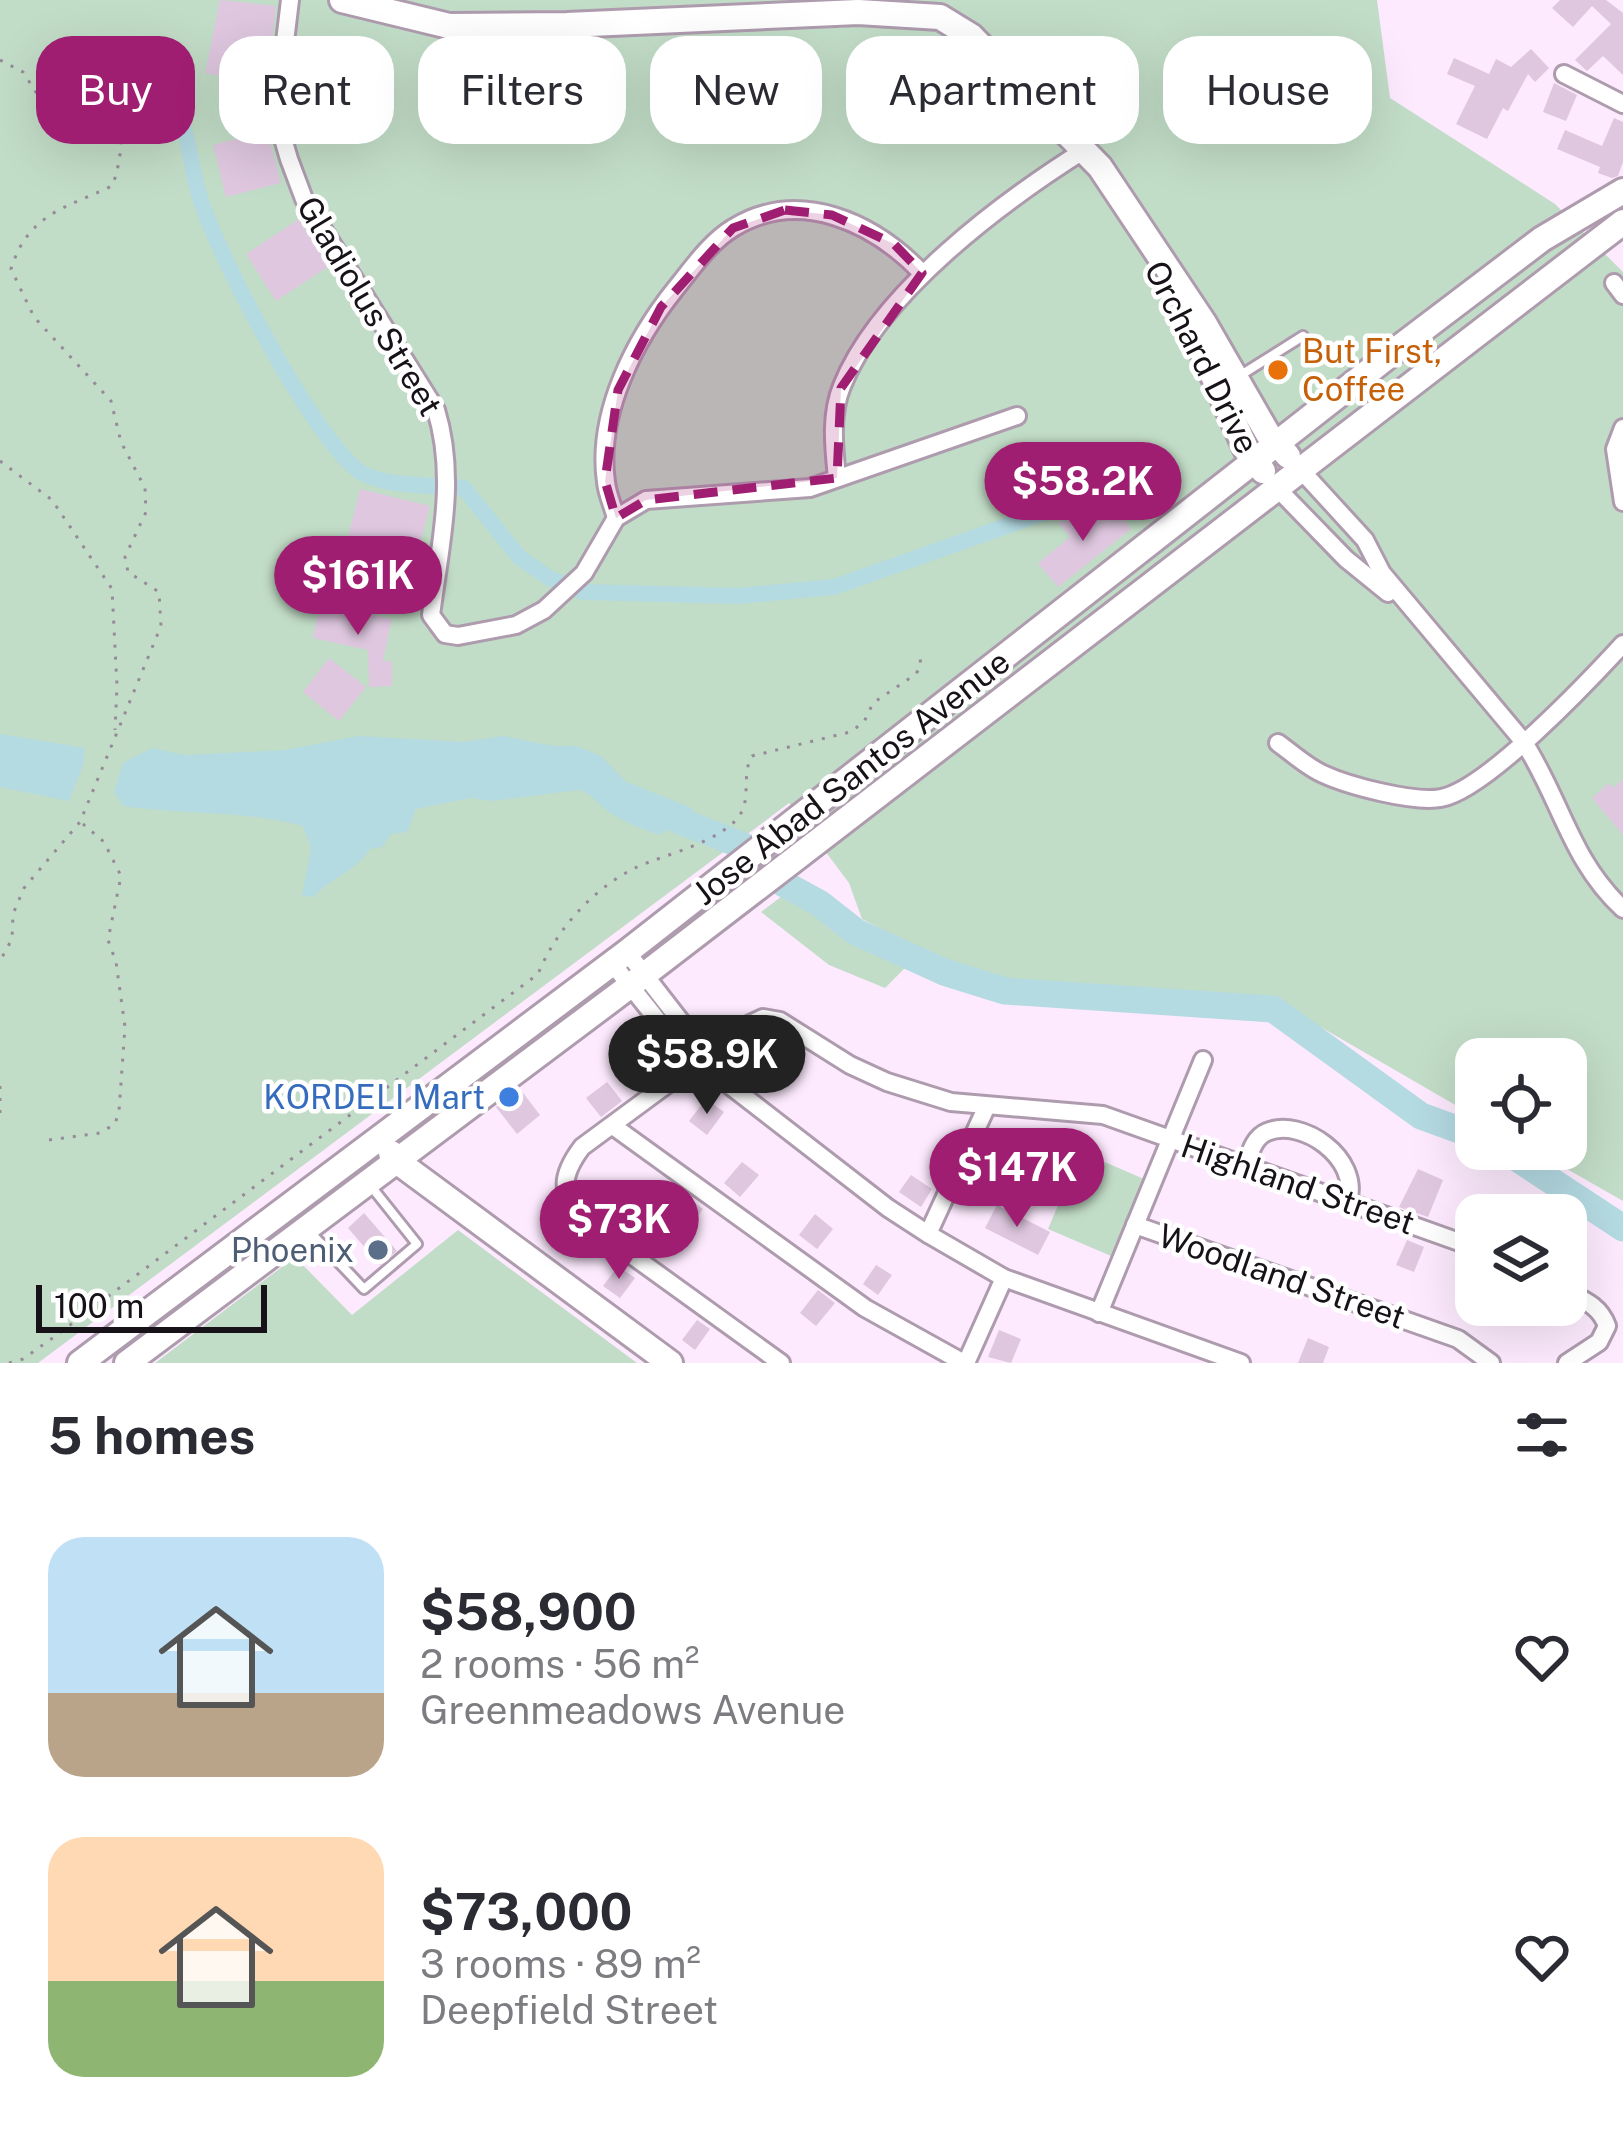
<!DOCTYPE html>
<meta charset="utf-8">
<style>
:root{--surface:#fff;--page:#f2f2f3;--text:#2b2b33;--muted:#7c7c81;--accent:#9f1e71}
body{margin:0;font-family:"Public Sans",sans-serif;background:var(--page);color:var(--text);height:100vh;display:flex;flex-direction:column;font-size:45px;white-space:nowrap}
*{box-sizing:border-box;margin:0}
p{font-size:39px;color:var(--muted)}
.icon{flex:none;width:66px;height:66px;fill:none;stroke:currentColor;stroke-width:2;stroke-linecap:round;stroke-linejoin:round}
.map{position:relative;height:1363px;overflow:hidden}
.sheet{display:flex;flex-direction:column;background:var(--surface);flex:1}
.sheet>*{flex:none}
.hud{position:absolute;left:36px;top:36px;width:1551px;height:108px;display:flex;gap:24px}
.buttons{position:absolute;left:1455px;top:1038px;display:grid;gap:24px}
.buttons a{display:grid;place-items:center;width:132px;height:132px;border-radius:24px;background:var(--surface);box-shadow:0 12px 48px #0002;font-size:60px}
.scale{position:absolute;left:36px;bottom:30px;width:231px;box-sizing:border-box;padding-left:12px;border:6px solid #171118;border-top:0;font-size:33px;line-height:42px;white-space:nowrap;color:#171118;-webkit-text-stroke:9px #fff;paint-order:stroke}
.price{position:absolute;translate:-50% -102px;padding:0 27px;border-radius:42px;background:var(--accent);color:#fff;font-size:39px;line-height:78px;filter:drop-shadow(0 3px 6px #0008)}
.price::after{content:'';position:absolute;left:50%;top:72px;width:36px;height:27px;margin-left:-18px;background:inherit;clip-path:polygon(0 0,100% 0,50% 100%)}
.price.selected{background:#222;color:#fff}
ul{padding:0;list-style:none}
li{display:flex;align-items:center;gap:36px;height:300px;padding:0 48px}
li span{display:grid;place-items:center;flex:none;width:336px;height:240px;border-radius:36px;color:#555}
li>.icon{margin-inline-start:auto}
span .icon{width:144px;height:144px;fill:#fffc;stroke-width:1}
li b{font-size:51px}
h2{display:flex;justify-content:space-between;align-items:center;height:144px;padding:0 48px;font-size:51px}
.pill{padding:0 42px;border-radius:36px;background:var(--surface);box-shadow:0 12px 48px #0002;font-size:42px;line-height:108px}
.pill.selected{background:var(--accent);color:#fff}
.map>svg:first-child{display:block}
.green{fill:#c2ddc7}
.water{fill:#b4dae2}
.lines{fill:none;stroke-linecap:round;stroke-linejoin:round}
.canal{stroke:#b4dae2;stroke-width:16}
.river{stroke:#b4dae2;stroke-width:27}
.building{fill:#dec7df}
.lane-casing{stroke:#ae9cae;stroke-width:14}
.street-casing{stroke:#ae9cae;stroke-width:22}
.secondary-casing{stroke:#ae9cae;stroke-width:30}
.path{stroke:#978a98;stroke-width:3;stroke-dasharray:3 9;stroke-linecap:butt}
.lane{stroke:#fff;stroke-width:8}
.street{stroke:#fff;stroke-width:16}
.secondary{stroke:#fff;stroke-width:24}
.marked{fill:#9f1e71;fill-opacity:0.2;stroke:#9f1e71;stroke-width:9;stroke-dasharray:24 15;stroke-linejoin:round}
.food-dot{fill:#e8710a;stroke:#fff;stroke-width:4.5}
.shop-dot{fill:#3f7fe0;stroke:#fff;stroke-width:4.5}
.service-dot{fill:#5c6f8a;stroke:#fff;stroke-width:4.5}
.labels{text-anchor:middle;stroke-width:9;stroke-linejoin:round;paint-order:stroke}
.street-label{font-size:33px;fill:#171118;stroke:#fff}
.food-label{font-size:33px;fill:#c56008;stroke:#fff;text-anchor:start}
.shop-label{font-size:33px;fill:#366cbe;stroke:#fff;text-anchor:end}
.service-label{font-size:33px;fill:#4e5e75;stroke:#fff;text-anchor:end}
</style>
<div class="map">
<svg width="1623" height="1363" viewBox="0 0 1623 1363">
<rect width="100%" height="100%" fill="#fdeafe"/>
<g class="green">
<path d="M0,0H1377L1390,98L1555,204L1623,272V1201L1532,1149H1566V1059H1476V1117L1274,1000L1003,978L926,953L862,919L849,883L789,803L38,1363H0Z"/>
<path d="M786,893L908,965L885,988L829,965L761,912Z"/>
<path d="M1043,1128L1070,1147L1144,1179L1111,1256L1048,1229L1059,1203L1002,1177L1009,1161L986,1151L995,1130Z"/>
<path d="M458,1230L637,1363H155L295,1257L352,1315Z"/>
</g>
<g class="water">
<path d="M0,734L85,748L83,765L69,801L0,787Z"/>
<path d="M359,736L463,742L503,736L553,746H576L601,756L625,781L694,809L660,835C641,829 620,821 604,808C594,800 592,794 579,790L492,801L470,798L416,809L407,832L391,834L382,847L370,849C357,870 330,879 313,897L302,896L311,848L303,826C245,810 183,815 123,806L114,792L123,763L152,748L185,755L284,750Z"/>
<path d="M1023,1142L1045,1149L1049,1142L1060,1147L1046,1180L1035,1175L1037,1169L1029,1165L1028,1155L1017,1153V1144Z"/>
</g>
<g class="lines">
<path class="canal" d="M140,73C187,100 186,144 198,191C211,244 319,451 364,474C389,487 435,485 464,488L519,557L549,578L583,592L738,596L834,587L1058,508L1130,491"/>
<g class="river">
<path d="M645,807L746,847L777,880L819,903L856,932L944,972L1005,991L1273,1009L1421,1116L1476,1136"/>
<path d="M1503,1149L1623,1228"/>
</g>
</g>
<g class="building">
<path d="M220,0L276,6L267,86L205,73Z"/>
<path d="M1560,0H1606L1623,13V75L1603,56L1587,71L1575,60L1611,24L1592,6L1573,27L1552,8Z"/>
<path d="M1531,49L1549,68L1535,82L1528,74L1508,111L1503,108L1487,139L1456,124L1475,86L1447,74L1454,58L1489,74L1496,59L1511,67Z"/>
<path d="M1554,83L1577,95L1566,121L1543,112Z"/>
<path d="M1614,118L1623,122V162L1618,176L1612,178L1598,173L1600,167L1557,149L1565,130L1602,146Z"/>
<path d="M267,131L281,183L226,197L213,145Z"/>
<path d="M299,219L329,266L276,301L246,254Z"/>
<path d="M360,489L430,506L415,562L346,545Z"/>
<path d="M1117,510L1131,529L1058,587L1038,563L1070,537L1058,522Z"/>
<path d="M320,603L392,619L383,661H392V686L369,687L368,650L313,638Z"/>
<path d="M329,658L366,687L339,721L303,692Z"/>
<path d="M1623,779V835L1592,798L1609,783L1613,788Z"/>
<path d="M607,1082L622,1101L601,1117L586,1098Z"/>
<path d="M520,1089L540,1115L517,1134L496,1107Z"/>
<path d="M706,1099L724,1112L707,1135L689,1121Z"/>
<path d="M742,1162L759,1175L740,1197L724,1183Z"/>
<path d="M1418,1169L1443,1180L1428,1217L1399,1207Z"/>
<path d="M911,1175L932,1189L921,1207L899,1192Z"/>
<path d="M664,1180L703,1209L686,1233L646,1204Z"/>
<path d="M611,1191L647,1215L632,1236L597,1212Z"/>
<path d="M997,1205L1050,1232L1038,1255L985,1228Z"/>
<path d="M364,1213L397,1251L380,1265L348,1228Z"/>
<path d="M815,1214L833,1229L817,1249L799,1235Z"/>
<path d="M1407,1240L1424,1247L1414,1272L1396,1265Z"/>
<path d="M876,1265L892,1275L878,1295L863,1284Z"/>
<path d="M618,1266L635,1278L620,1298L603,1286Z"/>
<path d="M818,1290L835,1303L816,1326L800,1313Z"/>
<path d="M697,1320L710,1329L695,1350L682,1340Z"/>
<path d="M999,1330L1021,1339L1011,1363L988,1357Z"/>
<path d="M1308,1338L1329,1347L1323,1363H1298Z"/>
</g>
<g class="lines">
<g class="lane-casing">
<g id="lane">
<path d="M1241,375L1303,336"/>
<path d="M309,1231L364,1289L417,1244L370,1185"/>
</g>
</g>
<g class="street-casing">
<g id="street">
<path d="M290,0L278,100L279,125L289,159L304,199L436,410C457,478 440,546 431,615L445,634L458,636L516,625L544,610L584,573L616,518L646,500L810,488L1017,416"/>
<path d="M1564,74L1623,104"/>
<path d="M1614,283L1623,295"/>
<path d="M1623,428L1615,449L1623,502"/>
<path d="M1300,469L1365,540L1382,573L1523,741C1561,799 1570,860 1623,909"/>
<path d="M837,478C834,448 830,415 842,386C879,293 1003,201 1086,149"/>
<path d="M1277,488L1346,559L1388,593"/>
<path d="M616,518C613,506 607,494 606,482C596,414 635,339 676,288C693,267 710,242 733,228C800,187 874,223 922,273"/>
<path d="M1278,743C1292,753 1307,767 1323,774C1349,786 1414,803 1441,798C1486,790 1589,681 1623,644"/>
<path d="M627,952L689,1032L691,1046L715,1074L888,1208L928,1234L1004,1278L1241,1363"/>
<path d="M612,963L675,1042L691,1046"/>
<path d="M613,1126L865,1308L964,1363"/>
<path d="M1246,1165C1250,1153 1254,1137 1267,1132C1301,1117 1361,1158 1348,1201"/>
<path d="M1135,1225L1458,1339L1491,1363"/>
<path d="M928,1234L986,1108"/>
<path d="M1566,1291C1584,1300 1600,1306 1607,1326L1599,1342L1567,1363"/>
<path d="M1099,1313L1203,1060"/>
<path d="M781,1363L583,1220C559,1192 561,1175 582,1147L746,1026L763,1018L780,1021L850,1065L887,1082L951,1102L1103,1115L1476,1248"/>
<path d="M966,1363L1004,1278"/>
</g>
</g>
<g class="secondary-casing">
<g id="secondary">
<path d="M342,0L449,26L567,25L858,12L940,17L971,36L1100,167L1204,323L1268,434L1288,456"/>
<path d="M1193,331L1247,451L1263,471"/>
<path d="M391,1153L398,1162L670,1363"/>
<path d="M80,1363L627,952L1405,343L1542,239L1623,191"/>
<path d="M127,1363L631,985L1623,222"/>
</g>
</g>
<g class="path">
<path d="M0,60L23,72L41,100C58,100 69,85 86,86C131,89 124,158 112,186C68,207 28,213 11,269L34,317L111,401L121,442L145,488L146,512L125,557L128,572L159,592L161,626L80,822L24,888L13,914L12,939L0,961"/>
<path d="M0,461L52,500L112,589L117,686L115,730"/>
<path d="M0,1086V1116"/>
<path d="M49,1140L100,1133L115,1124L119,1111L125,1027L116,962L108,940L121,876L104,842L83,824"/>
<path d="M9,1363L23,1359L54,1337L538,974C556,930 593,888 637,867C663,855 729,840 742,811C750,794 742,773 752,756L850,732L864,722L873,703L916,674L921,665L919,652"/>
</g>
<use href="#lane" class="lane"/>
<use href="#street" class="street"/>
<use href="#secondary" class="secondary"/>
</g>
<path class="marked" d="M785,210L832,215L894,244L922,273L841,388L837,478L646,500L616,518L605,481L618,390L661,307L733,228Z"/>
<circle class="food-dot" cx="1278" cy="370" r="12"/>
<circle class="shop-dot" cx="509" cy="1097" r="12"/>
<circle class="service-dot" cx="378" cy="1250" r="12"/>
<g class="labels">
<g class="street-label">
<text transform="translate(370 306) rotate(59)" y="12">Gladiolus Street</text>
<text transform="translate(1202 357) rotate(63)" y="12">Orchard Drive</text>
<text transform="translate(851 777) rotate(-38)" y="12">Jose Abad Santos Avenue</text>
<text transform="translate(1298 1184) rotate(19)" y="12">Highland Street</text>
<text transform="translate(1282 1276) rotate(19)" y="12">Woodland Street</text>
</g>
<g class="food-label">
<text x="1302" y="363">But First,<tspan x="1302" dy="38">Coffee</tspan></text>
</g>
<g class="shop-label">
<text x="485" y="1109">KORDELI Mart</text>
</g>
<g class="service-label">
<text x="354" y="1262">Phoenix</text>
</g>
</g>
</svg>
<div class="buttons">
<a><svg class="icon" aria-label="locate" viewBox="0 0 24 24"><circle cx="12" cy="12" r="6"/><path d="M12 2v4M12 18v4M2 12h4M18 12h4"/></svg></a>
<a><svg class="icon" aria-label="layers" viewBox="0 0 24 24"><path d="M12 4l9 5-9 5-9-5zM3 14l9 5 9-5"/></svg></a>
</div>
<div class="scale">100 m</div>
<b class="price" style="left:1083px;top:544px">$58.2K</b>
<b class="price" style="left:358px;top:638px">$161K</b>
<b class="price selected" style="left:707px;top:1117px">$58.9K</b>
<b class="price" style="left:1017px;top:1230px">$147K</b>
<b class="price" style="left:619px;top:1282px">$73K</b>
<div class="hud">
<a class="pill selected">Buy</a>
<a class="pill">Rent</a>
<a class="pill">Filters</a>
<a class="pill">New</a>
<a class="pill">Apartment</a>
<a class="pill">House</a>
</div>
</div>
<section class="sheet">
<h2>5 homes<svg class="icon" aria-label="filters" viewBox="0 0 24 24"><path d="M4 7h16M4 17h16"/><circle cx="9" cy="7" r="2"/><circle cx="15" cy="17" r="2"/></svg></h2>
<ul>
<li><span style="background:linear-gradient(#bfe0f5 65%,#b9a48a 0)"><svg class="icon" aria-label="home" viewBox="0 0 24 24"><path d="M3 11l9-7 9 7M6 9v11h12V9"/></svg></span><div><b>$58,900</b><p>2 rooms · 56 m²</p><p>Greenmeadows Avenue</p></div><svg class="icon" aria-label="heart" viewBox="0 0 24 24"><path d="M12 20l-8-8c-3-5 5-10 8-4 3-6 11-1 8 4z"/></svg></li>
<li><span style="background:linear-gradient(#ffd9b3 60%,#8fb573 0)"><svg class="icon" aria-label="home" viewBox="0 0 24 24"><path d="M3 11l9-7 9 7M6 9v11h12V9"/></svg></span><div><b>$73,000</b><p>3 rooms · 89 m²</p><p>Deepfield Street</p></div><svg class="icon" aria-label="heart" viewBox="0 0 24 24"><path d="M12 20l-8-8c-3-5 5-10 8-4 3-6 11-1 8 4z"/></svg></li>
</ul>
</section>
